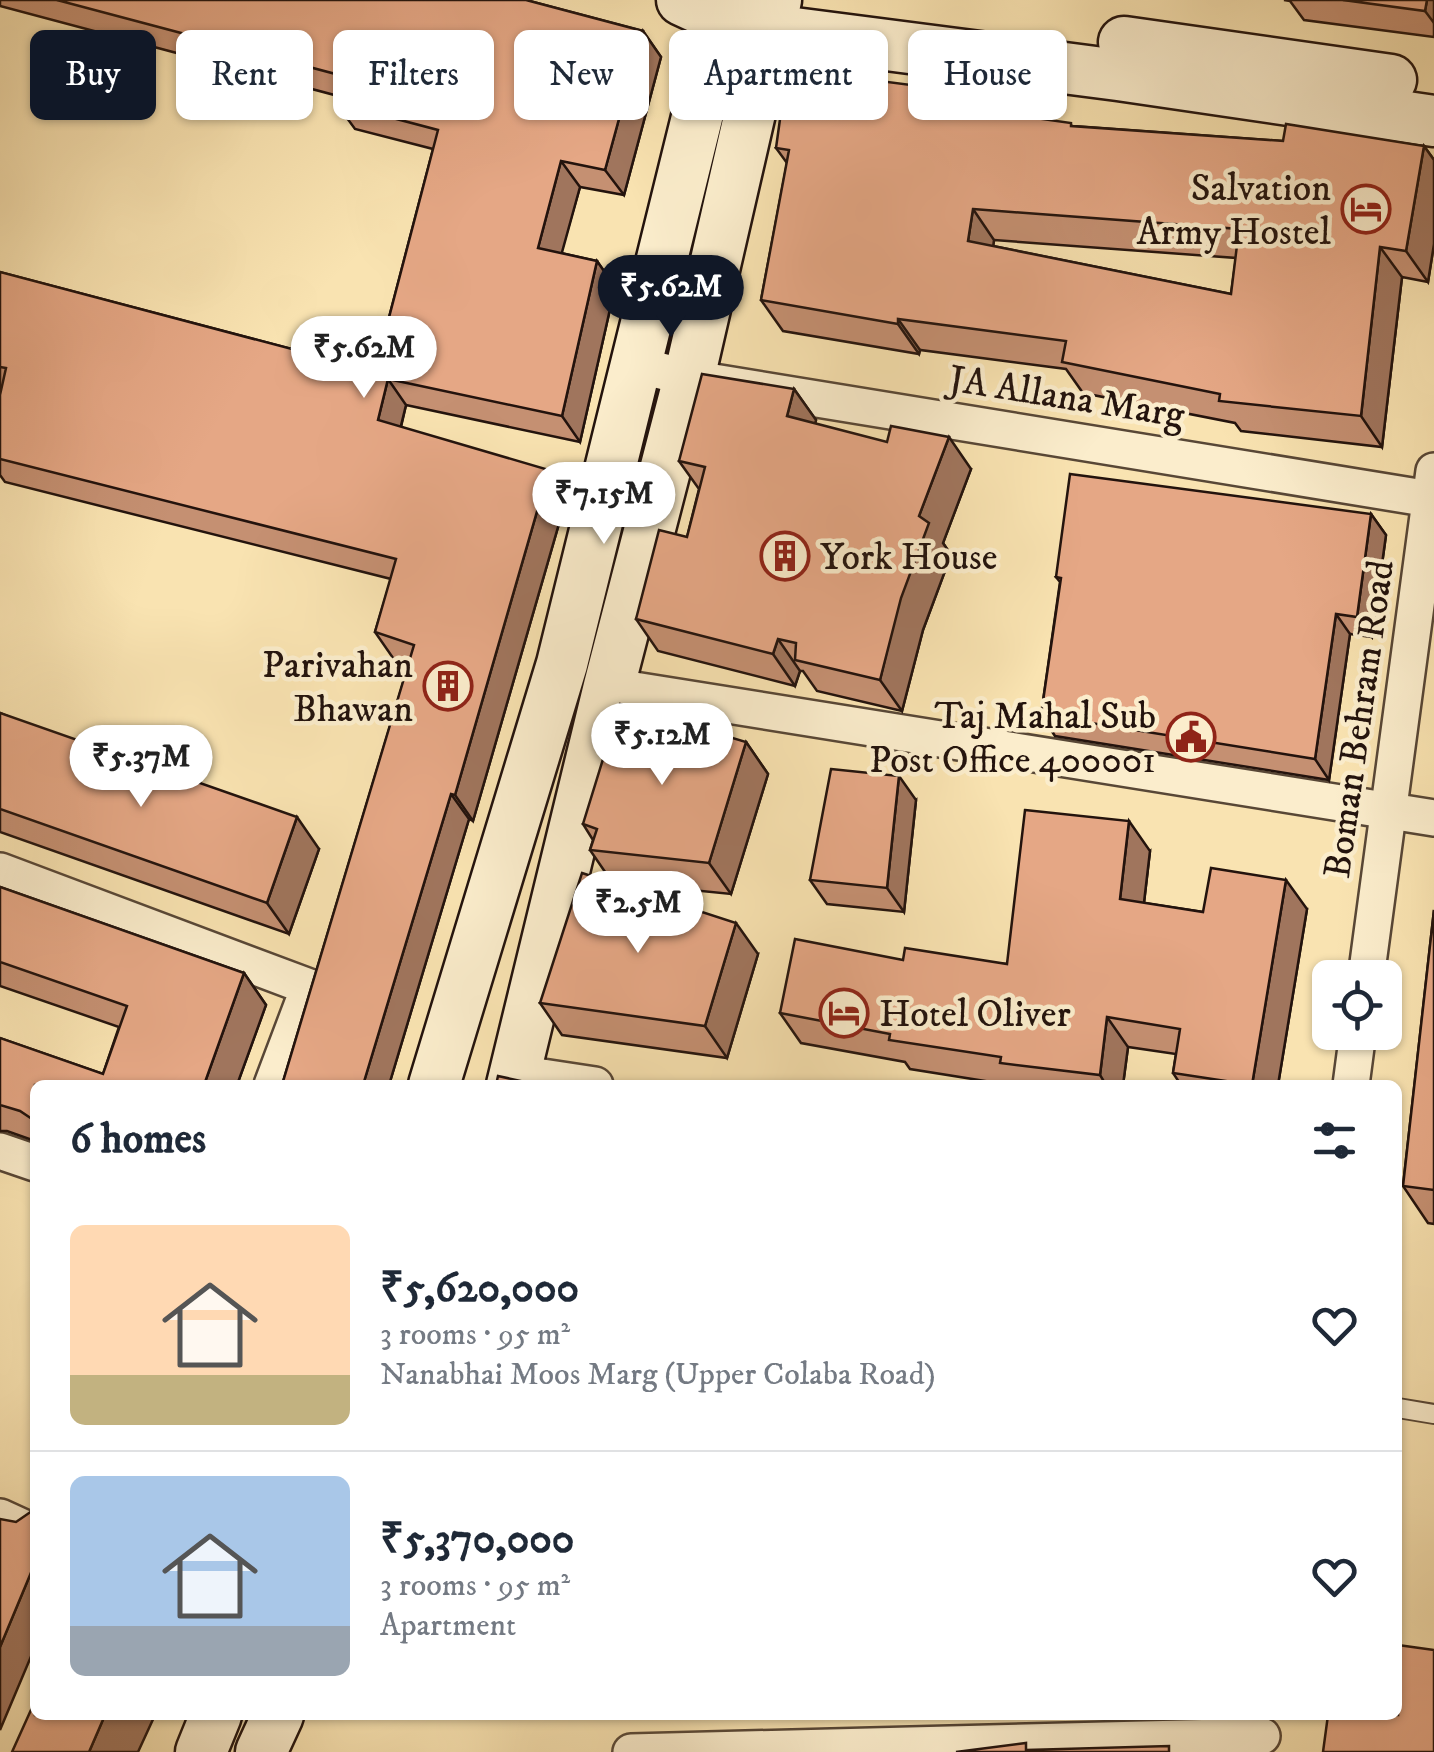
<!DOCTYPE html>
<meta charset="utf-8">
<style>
:root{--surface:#fff;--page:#f6f6f7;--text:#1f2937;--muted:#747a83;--line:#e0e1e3;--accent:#111827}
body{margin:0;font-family:"IM FELL DW Pica",serif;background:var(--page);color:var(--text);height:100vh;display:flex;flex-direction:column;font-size:38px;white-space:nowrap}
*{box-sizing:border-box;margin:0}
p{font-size:32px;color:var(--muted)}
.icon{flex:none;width:55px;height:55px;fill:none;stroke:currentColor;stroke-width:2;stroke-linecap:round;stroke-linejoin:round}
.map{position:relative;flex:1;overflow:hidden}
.side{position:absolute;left:30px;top:1080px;width:1372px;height:640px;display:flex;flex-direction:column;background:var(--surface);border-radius:15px;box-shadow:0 2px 8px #0004}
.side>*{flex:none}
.guide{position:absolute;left:30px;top:30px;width:1375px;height:90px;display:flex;gap:20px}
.fabs{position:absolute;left:1312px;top:960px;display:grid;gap:20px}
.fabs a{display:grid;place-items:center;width:90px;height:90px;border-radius:15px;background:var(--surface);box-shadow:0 2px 8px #0004;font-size:50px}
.price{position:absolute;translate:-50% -85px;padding:0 22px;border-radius:35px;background:#fff;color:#222;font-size:32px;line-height:65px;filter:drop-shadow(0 2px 5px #0008)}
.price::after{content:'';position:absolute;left:50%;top:60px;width:30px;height:22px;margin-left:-15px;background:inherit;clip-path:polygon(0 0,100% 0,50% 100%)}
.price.selected{background:var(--accent);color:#fff}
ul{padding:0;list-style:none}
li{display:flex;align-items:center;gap:30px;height:250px;padding:0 40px}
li+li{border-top:2px solid var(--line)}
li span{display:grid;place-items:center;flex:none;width:280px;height:200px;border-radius:15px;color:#555}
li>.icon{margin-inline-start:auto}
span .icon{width:120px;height:120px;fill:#fffc;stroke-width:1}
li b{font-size:42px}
h2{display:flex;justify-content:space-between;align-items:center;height:120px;padding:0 40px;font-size:42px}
.chip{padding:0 35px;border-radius:15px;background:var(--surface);box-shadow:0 2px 8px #0004;font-size:35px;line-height:90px}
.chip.selected{background:var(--accent);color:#fff}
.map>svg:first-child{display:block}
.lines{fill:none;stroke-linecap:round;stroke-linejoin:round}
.lane-casing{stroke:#584736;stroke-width:22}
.street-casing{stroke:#584736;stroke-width:40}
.secondary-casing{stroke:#23130d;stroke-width:55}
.lane{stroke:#fbedcc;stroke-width:18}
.street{stroke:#fbedcc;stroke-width:35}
.secondary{stroke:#fbedcc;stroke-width:50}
.wall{fill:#c59072;stroke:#23130d;stroke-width:2.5;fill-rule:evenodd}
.shaded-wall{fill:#a0755d;stroke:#23130d;stroke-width:2.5}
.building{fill:#e5a785;stroke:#23130d;stroke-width:2.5;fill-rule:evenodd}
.labels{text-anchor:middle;stroke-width:9;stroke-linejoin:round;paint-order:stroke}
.poi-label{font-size:38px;fill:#23130d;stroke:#fbedcc;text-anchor:end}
.street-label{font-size:38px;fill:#23130d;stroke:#fbedcc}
</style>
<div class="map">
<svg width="1434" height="1752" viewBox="0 0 1434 1752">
<rect width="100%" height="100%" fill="#f9e3b1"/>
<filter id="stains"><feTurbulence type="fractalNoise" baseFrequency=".002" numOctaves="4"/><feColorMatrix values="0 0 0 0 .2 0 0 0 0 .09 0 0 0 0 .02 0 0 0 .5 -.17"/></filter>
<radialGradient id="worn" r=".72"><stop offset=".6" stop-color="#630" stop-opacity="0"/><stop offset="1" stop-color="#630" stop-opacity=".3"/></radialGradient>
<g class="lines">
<g class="lane-casing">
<path id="lane" d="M1398,1408L1434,1414"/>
</g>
<g class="street-casing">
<g id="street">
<path d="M637,365L689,378L1430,499"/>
<path d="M609,686L1434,818"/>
<path d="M0,871L309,987L272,1085"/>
<path d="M1366,978L1434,471"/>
<path d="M516,1073L595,1085"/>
<path d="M1351,1085L1358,1032"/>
<path d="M0,1151L35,1163"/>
<path d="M0,1517L35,1533"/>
<path d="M631,1752L1262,1736"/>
</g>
</g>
<g class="secondary-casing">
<g id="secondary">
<path d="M682,0L721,18L771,30L1118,75L1434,121"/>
<path d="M1124,42L1391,80"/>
<path d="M434,1085L562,664L726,0"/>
<path d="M512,1085L609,686L689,378L776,0"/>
<path d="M201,1752L216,1715"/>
<path d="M261,1752L278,1715"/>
</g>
</g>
<use href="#lane" class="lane"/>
<use href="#street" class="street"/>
<use href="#secondary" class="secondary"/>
</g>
<g class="wall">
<path d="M0,0H526L643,31L661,57L624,195L580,187L561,253L597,261L615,287L580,442L406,405L401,427L567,496L473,821L469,819L389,1085H282L409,663L393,658L375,632L391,579L5,482L0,475V395L2,388H0V272L375,371L433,149L355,129L336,103L338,96L0,6Z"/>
<path d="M1284,0H1434V37L1304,20L1290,1Z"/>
<path d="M931,103L1073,126L1283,141L1424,146L1434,160V244L1428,282L1402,277L1382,447L1241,431L1235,423L1083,393L1066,369L920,350L919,354L783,331L761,300L787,163L776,148ZM994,240L1236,258L1231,294L993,246Z"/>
<path d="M794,389L816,420L815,424L971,469L943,543L951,555L923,630L902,711L817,691L803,671H800L795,686L658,651L636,619L687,537L699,489L679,461Z"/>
<path d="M1371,514L1386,535L1372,637L1350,634L1329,780L1055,736L1041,715L1060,582L1056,577Z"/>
<path d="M0,713L319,849L289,934L0,832Z"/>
<path d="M746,742L768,774L731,894L612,882L590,850L593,840L583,824Z"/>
<path d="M916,800L904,912L827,904L810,880Z"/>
<path d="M1150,851L1144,903L1203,912L1307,909L1278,1085H1181L1173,1073L1176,1054L1128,1047L1123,1085H1010L910,1069L905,1062L801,1043L780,1013L903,960L1007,964Z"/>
<path d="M0,887L244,973L266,1005L237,1085H35V1141L7,1131H0V1038L103,1074L119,1027L0,986Z"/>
<path d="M1434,910V1224L1428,1223L1403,1186Z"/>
<path d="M758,954L727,1058L562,1035L540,1003Z"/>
</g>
<g class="shaded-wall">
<path d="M1427,0H1434V23L1425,11Z"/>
<path d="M643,31L661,57L624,195L605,170Z"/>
<path d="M919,86L940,116L917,101Z"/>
<path d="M1424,146L1434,160V244L1428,282L1406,251Z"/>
<path d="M561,161L580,187L556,274L538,248Z"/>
<path d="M973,209L994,240L990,272L968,241Z"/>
<path d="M1380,247L1402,277L1382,447L1361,416Z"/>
<path d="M597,261L615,287L580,442L562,416Z"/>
<path d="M898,319L920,350L919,354L898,324Z"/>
<path d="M388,379L406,405L396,446L378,420Z"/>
<path d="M794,389L816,420L809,448L787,416Z"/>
<path d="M949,437L971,469L943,543L951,555L923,630L902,711L880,680L919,516Z"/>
<path d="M549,470L567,496L473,821L455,795Z"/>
<path d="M1371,514L1386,535L1372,637L1357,617Z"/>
<path d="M1336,614L1350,634L1329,780L1315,759Z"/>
<path d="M778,639L800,671L795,686L773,654Z"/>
<path d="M746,742L768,774L731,894L709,863Z"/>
<path d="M899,776L916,800L904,912L887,888Z"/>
<path d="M451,794L469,819L389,1085H363Z"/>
<path d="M297,817L319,849L289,934L267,903Z"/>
<path d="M1129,821L1150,851L1141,928L1120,899Z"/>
<path d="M1286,880L1307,909L1278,1085H1252Z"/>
<path d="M736,923L758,954L727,1058L705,1026Z"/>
<path d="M244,973L266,1005L237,1085H204Z"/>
<path d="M1107,1017L1128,1047L1123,1085H1106L1100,1075Z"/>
<path d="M35,1563V1647L0,1730V1647Z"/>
<path d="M105,1715H155L138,1752H89Z"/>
</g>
<g class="building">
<path d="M57,0H526L643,31L605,170L561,161L538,248L597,261L562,416L388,379L378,420L549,470L455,795L451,794L363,1085H282L414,645L375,632L396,559L0,459V395L6,368L0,367V272L375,371L438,130L336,103L343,76Z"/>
<path d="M1343,0H1427L1425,11Z"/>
<path d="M787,69L919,86L917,101L1071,123V126L1283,141L1286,124L1424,146L1406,251L1380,247L1361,416L1219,401L1220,394L1062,362L1066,341L898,319V324L761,300L789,150L776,148ZM973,209L1239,229L1231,294L968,241Z"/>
<path d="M702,374L794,389L787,416L887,442L891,426L949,437L919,516L929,523L901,598L880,680L795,660L796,643L778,639L773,654L636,619L659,530L687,537L705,467L679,461Z"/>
<path d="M1070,474L1371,514L1357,617L1336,614L1315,759L1041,715L1061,578L1056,577Z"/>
<path d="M620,704L746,742L709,863L590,850L597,829L583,824Z"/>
<path d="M0,713L297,817L267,903L0,809Z"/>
<path d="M831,769L899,776L887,888L810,880Z"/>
<path d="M1025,810L1129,821L1120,899L1203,912L1211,868L1286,880L1252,1085L1173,1073L1180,1029L1107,1017L1100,1075L1000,1063L1001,1057L889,1040L890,1034L780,1013L795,939L903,960L905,948L1007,964Z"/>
<path d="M582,873L736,923L705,1026L540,1003Z"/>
<path d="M0,887L244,973L204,1085H35V1121L20,1111L0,1105V1038L103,1074L127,1006L0,962Z"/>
<path d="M1434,910V1190L1403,1186Z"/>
<path d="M498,1076L539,1085H496Z"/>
<path d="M32,1511L35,1513V1563L0,1647V1519L16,1522Z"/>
<path d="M1398,1645L1434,1650V1752H1323L1328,1715H1398Z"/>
<path d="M35,1701V1715H105L89,1752H12Z"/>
<path d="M1026,1743V1750L1169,1746V1752H956Z"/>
</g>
<defs>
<g id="hotel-ring" transform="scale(2.5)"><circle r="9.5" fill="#fbedcc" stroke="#8f2418" stroke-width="1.5"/><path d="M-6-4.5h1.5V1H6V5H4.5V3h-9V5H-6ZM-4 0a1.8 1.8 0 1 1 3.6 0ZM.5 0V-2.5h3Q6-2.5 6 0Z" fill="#8f2418"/></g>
<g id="building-ring" transform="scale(2.5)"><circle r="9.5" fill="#fbedcc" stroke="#8f2418" stroke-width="1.5"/><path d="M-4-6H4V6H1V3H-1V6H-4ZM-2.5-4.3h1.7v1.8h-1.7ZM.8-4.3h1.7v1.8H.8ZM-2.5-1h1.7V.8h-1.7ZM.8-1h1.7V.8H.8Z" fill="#8f2418"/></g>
<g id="civic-ring" transform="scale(2.5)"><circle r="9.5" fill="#fbedcc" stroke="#8f2418" stroke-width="1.5"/><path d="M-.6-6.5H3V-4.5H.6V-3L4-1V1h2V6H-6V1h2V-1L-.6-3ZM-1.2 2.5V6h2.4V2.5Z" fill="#8f2418"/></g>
</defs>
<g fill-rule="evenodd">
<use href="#hotel-ring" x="1366" y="209"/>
<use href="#building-ring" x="785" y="556"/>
<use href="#building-ring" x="448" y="686"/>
<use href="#civic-ring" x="1191" y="737"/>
<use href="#hotel-ring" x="844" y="1013"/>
</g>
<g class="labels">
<g class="poi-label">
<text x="1331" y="200">Salvation<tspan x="1331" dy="44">Army Hostel</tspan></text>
<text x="820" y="569" text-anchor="start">York House</text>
<text x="413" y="677">Parivahan<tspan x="413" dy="44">Bhawan</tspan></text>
<text x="1156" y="728">Taj Mahal Sub<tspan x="1156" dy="44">Post Office 400001</tspan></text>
<text x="879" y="1026" text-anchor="start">Hotel Oliver</text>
</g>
<g class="street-label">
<text transform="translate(1067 396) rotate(9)" y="13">JA Allana Marg</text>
<text transform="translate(1358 719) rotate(-82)" y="13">Boman Behram Road</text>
</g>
</g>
<rect width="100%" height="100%" filter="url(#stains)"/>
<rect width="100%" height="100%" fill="url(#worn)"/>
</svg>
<div class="fabs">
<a><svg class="icon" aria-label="locate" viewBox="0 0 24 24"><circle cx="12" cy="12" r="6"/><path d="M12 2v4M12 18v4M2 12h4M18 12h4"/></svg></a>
</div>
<b class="price selected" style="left:671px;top:340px">₹5.62M</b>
<b class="price" style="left:364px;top:401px">₹5.62M</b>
<b class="price" style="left:604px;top:547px">₹7.15M</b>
<b class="price" style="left:662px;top:788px">₹5.12M</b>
<b class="price" style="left:141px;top:810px">₹5.37M</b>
<b class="price" style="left:638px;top:956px">₹2.5M</b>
<div class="guide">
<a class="chip selected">Buy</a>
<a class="chip">Rent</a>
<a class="chip">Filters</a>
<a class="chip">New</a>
<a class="chip">Apartment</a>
<a class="chip">House</a>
</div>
<section class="side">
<h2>6 homes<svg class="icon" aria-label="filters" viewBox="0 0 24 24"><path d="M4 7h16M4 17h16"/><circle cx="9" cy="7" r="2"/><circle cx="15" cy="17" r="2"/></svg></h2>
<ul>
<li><span style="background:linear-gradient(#ffd9b3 75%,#c2b280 0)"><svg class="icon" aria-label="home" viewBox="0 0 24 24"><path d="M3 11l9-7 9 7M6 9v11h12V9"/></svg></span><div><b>₹5,620,000</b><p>3 rooms · 95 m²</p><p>Nanabhai Moos Marg (Upper Colaba Road)</p></div><svg class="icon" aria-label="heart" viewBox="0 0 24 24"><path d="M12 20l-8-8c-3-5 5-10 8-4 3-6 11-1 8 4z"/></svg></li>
<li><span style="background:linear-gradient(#a9c7e8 75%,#9aa5b1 0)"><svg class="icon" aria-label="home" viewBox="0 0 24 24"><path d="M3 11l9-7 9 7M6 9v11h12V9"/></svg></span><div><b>₹5,370,000</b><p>3 rooms · 95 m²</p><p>Apartment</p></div><svg class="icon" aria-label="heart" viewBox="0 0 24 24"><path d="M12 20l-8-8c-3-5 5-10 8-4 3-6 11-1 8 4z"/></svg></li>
</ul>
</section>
</div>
